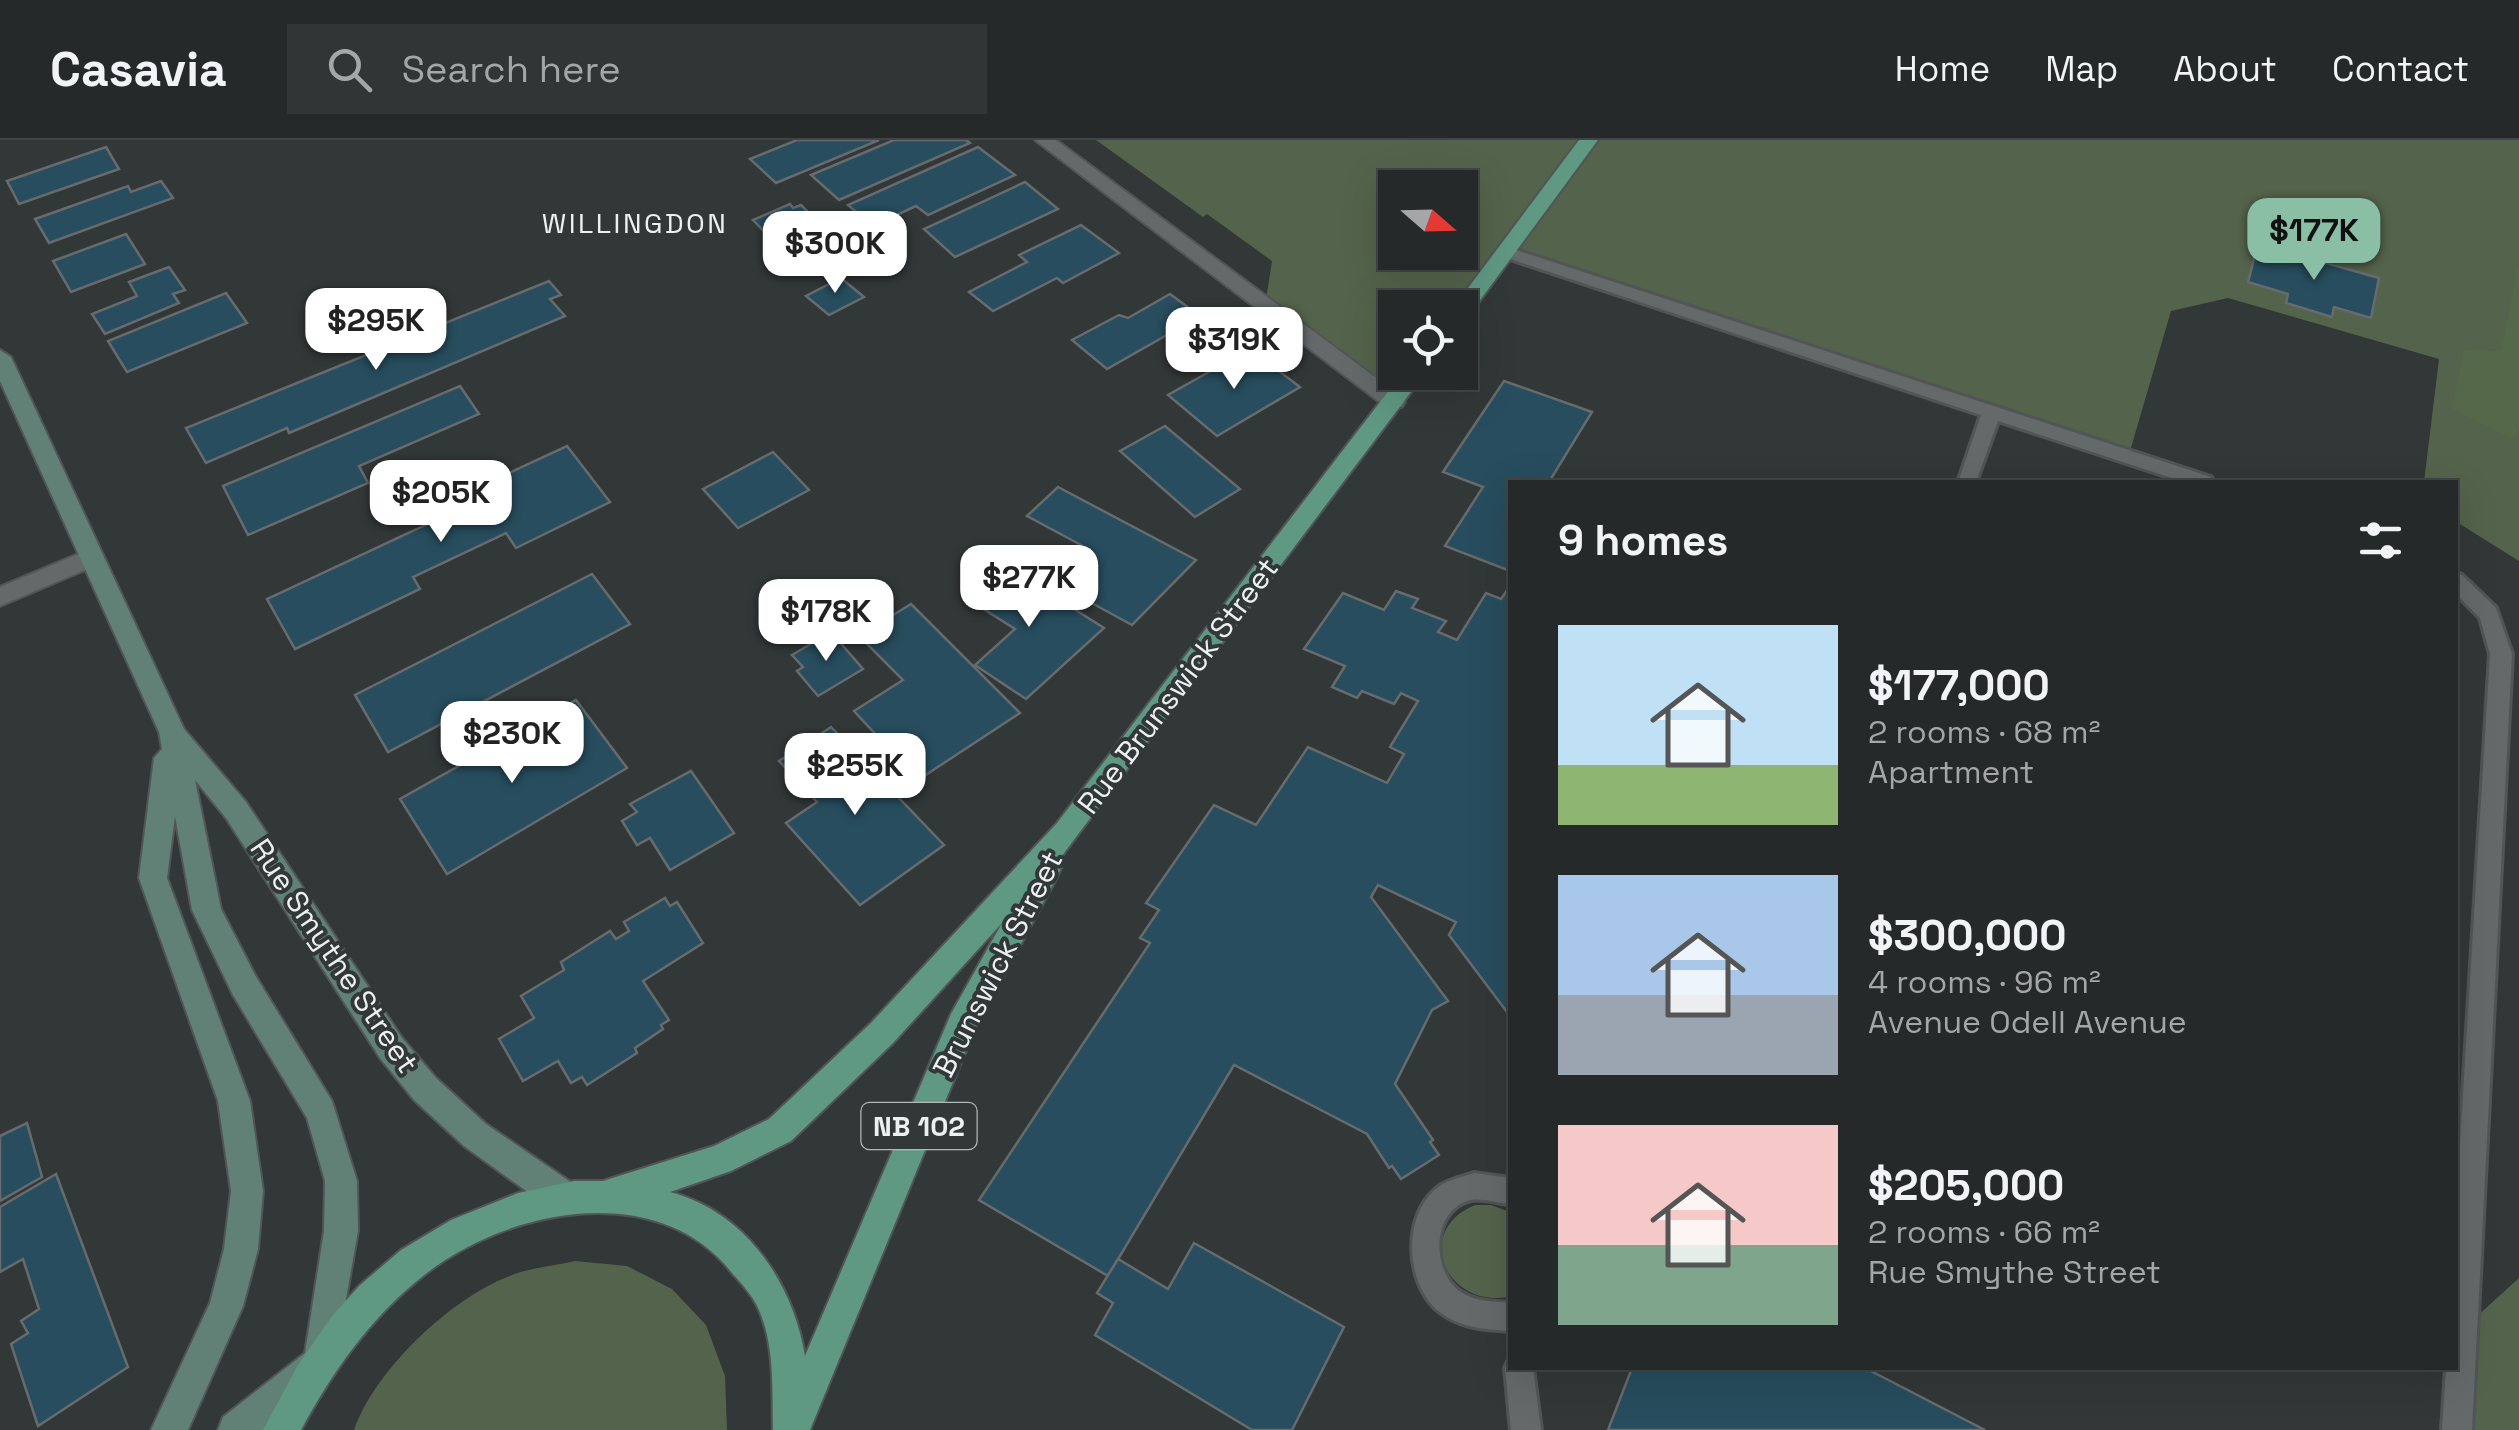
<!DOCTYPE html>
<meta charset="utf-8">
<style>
:root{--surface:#262929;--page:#323535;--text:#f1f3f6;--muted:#a4a6a8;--line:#424546;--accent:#8abfa5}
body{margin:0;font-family:"Space Grotesk",sans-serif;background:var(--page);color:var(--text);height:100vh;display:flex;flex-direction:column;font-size:38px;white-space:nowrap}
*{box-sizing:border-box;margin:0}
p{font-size:32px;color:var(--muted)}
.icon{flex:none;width:55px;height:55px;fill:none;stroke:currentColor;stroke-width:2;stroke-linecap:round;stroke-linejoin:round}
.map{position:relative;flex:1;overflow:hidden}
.details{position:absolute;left:1508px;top:340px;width:950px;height:890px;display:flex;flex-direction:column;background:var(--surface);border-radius:0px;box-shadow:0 10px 40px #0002,0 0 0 2px var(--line)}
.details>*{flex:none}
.needle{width:65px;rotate:110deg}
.fabs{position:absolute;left:1378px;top:30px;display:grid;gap:20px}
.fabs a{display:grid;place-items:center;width:100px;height:100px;border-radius:0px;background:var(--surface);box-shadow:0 10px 40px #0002,0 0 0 2px var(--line);font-size:50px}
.price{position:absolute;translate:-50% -85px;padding:0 22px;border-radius:20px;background:#fff;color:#222;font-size:32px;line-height:65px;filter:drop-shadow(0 2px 5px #0008)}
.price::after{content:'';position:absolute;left:50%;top:60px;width:30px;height:22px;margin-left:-15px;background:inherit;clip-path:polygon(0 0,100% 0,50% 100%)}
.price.current{background:var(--accent);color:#111}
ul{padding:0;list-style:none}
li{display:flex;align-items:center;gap:30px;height:250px;padding:0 50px}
li span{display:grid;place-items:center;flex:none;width:280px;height:200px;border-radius:0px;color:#555}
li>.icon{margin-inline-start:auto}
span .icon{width:120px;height:120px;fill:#fffc;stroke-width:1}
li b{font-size:42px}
h2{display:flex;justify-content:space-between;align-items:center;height:120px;padding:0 50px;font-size:42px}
header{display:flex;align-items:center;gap:60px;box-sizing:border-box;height:140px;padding:0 50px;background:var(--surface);border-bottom:2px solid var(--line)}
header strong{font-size:48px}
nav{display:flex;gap:55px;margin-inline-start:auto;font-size:35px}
.search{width:700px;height:90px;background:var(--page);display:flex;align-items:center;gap:25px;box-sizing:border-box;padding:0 35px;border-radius:0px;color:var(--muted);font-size:38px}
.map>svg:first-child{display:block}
.green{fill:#54634b;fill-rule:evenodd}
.forest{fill:#55694a}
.building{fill:#274d5e;stroke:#676b6d;stroke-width:2.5}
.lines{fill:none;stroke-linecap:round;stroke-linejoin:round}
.service-casing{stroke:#515555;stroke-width:6}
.minor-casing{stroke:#515555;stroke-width:4}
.secondary-casing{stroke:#515555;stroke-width:4}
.primary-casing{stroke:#515555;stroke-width:4}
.service{fill:#646969;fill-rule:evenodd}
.minor{fill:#646969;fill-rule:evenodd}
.secondary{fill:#618076;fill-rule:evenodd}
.primary{fill:#5f9883;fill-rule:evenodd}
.labels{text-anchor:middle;stroke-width:8;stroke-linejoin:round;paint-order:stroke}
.far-neighbourhood-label{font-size:28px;letter-spacing:2.5px;fill:#edf0f0;stroke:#323737}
.shield{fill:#323737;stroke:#b5b8b8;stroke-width:2.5}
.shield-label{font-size:28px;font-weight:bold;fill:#edf0f0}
.street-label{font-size:30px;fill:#edf0f0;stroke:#323737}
</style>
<header>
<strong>Casavia</strong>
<div class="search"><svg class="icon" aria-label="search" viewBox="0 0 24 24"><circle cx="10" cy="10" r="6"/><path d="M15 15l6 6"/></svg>Search here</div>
<nav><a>Home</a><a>Map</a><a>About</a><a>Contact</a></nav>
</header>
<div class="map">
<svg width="2519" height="1290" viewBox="0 0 2519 1290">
<rect width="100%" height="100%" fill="#323737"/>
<g class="green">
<path d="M1096,0H2519V421L2455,381V342H2424L2439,219L2228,158L2171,171L2128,318L1507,112L1460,168H1395V232L1415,233L1394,262L1265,166L1272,121L1207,74L1203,77ZM1395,48H1460V112H1395Z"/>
<path d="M1475,1065H1491L1510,1072L1508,1157C1446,1168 1412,1091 1475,1065Z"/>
<path d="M575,1121L627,1126L672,1149L706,1185L725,1236L727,1290H354C376,1228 457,1151 521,1132C538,1127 557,1125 575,1121Z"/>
<path d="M2519,1138V1290H2457L2464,1188Z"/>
</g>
<path class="forest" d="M2519,123V289L2513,299L2452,269L2464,210L2501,211Z"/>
<g class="building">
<path d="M797,0H879L776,43L750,19Z"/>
<path d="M894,0H966L970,3L839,60L811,35Z"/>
<path d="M106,7L119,29L19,64L7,41Z"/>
<path d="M978,7L1015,35L928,75L916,66L873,86L848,65Z"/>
<path d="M161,41L173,58L49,103L35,79L128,46L131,52Z"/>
<path d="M1025,42L1058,69L955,117L924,89Z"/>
<path d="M790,64L793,68L801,65L818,82L773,101L753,80Z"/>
<path d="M2317,69L2365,98L2330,114L2283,86Z"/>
<path d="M1081,85L1119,113L1063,143L1057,138L993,171L969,152L1027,122L1019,115Z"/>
<path d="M126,94L145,124L71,152L53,121Z"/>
<path d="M2258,104L2379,138L2371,178L2334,167L2332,177L2286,163L2288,154L2248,142Z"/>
<path d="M169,127L185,150L173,154L179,163L105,194L92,174L137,156L129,142Z"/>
<path d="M841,138L864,157L829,175L806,156Z"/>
<path d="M549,141L561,155L550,159L565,176L289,293L287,288L206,323L186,288Z"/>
<path d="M226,153L247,183L127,232L108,201Z"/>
<path d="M1170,154L1200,176L1107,229L1072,200L1119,175L1128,178Z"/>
<path d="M1250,209L1300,247L1217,296L1168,255Z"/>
<path d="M1504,241L1592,272L1549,342H1510V431L1445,406L1483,347L1443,332Z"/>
<path d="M460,246L479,274L359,326L368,343L248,395L223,346Z"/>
<path d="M1165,286L1240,349L1195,377L1120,311Z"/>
<path d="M567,306L610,362L516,408L506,393L413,437L420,449L295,509L267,459L466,366L459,356Z"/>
<path d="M773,312L809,350L738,388L703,349Z"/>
<path d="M1058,347L1196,420L1132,485L1046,438L1081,405L1027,376Z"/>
<path d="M1001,423L1104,488L1026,559L975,525L1015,489L963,456Z"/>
<path d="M592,434L630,484L388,612L355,555Z"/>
<path d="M1510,446V876L1449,795L1456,782L1378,745L1371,757L1448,861L1432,870L1395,944L1433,1000L1430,1002L1439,1015L1401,1039L1392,1026L1389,1028L1367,994L1234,925L1108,1136L979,1060L1150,803L1140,798L1159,770L1146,763L1214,665L1256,685L1308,607L1387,643L1404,614L1390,607L1418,561L1401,553L1394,564L1362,551L1357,558L1332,547L1345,526L1304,509L1343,453L1384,470L1396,451L1418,459L1412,468L1446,481L1438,492L1457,500L1486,453L1501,459Z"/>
<path d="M911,464L1020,573L918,640L854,571L903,540L859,496Z"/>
<path d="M831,492L863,529L818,556L797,531L803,527L792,515Z"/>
<path d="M576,560L627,628L447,734L400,659Z"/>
<path d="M831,587L944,705L860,765L786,683L817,662L779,621Z"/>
<path d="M691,631L734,693L670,730L650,698L637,705L622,681L637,672L630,664Z"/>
<path d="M665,758L670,766L677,762L703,803L643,841L669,880L661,885L663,889L635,908L637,913L587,945L582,937L571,943L558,921L523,941L499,899L534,878L521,856L564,830L561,822L610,791L616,799L629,791L624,782Z"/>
<path d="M27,983L42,1037L0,1061V996Z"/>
<path d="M56,1034L128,1227L38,1286L11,1204L28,1193L21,1181L39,1169L23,1119L0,1132V1067Z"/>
<path d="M1194,1103L1344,1187L1292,1290H1252L1095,1195L1113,1163L1097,1153L1118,1119L1168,1149Z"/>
<path d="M1632,1228H1865L1985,1290H1608Z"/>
</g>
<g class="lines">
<g class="service-casing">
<g id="service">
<path d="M1507,107L2211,337L2214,342H2184L1998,281L1976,342H1958L1981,275L1501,116L1499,112Z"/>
<path d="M2455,432L2462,435L2496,468L2512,514L2472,1290H2442L2446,1228H2455V1085L2490,514L2480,478L2455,453Z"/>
<path d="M1474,1033L1510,1038V1064C1498,1063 1483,1058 1471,1060C1432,1069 1431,1128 1458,1150C1474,1162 1491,1161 1510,1163V1191C1483,1189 1458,1188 1436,1169C1405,1140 1403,1075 1437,1048C1446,1040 1463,1037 1474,1033Z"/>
<path d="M1510,1217V1228H1533L1541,1290H1511L1505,1228Z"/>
</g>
</g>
<g class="minor-casing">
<g id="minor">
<path d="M1035,0H1056L1402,257L1405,262L1402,267H1386Z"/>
<path d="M90,409L99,412L102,418L99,424L0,466V447Z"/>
</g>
</g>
<g class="secondary-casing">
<path id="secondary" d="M0,210L11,217L184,589L246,662L402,898L436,938L486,984L575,1045L579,1057L575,1069L563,1073L551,1069L464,1006L414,960L380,918L226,678L195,640L221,769L255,835L332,961L357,1041L358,1091L334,1227L324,1240L264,1290H218L223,1277L305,1213L324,1091L325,1041L307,978L233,855L192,770L175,676L167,738L250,961L263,1051L258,1109L243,1166L188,1290H151L210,1163L224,1109L231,1051L218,961L139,738L154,618L162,609L159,592L0,241Z"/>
</g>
<g class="primary-casing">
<g id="primary">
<path d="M1579,0H1598L1467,178L1460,180V168H1453Z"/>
<path d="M1403,232H1426L1058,721L1061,728L1057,737L974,891L810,1290H773C772,1251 775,1207 759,1170C753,1156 742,1144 732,1133C658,1038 506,1069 423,1136C370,1178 333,1231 301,1290H263L298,1225L332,1176L359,1146L401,1110L451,1080L518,1053L574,1041H603L714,1006L769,979L871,883L1057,683ZM1002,783L951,874L805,1216C793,1143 746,1072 670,1052L731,1031L791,1001L893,903Z"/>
</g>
</g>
<use href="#service" class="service"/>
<use href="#minor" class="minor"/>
<use href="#secondary" class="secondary"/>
<use href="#primary" class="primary"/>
</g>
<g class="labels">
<g class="far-neighbourhood-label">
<text x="635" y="93">WILLINGDON</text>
</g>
<rect class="shield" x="861.5" y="963" width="115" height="46" rx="8"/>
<g class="shield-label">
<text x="919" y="996">NB 102</text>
</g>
<g class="street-label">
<text transform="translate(1178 546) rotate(-53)" y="10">Rue Brunswick Street</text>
<text transform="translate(334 816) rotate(56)" y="10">Rue Smythe Street</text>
<text transform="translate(998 824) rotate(-63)" y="10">Brunswick Street</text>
</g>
</g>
</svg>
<div class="fabs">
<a><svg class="needle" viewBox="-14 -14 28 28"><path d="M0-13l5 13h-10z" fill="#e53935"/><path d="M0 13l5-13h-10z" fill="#a4a6a8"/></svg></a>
<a><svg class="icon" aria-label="locate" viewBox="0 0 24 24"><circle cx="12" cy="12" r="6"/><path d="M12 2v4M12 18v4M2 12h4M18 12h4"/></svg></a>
</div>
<b class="price current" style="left:2314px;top:143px">$177K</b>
<b class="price" style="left:835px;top:156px">$300K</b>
<b class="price" style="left:376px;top:233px">$295K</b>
<b class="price" style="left:1234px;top:252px">$319K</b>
<b class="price" style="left:441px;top:405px">$205K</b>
<b class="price" style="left:1029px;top:490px">$277K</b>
<b class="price" style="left:826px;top:524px">$178K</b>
<b class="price" style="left:512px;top:646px">$230K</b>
<b class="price" style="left:855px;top:678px">$255K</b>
<section class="details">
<h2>9 homes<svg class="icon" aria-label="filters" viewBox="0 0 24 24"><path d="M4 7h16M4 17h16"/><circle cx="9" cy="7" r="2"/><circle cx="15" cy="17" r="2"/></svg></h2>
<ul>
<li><span style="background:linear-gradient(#bfe0f5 70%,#8fb573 0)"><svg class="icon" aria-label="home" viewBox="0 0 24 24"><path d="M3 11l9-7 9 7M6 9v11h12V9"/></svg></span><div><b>$177,000</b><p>2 rooms · 68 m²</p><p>Apartment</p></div></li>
<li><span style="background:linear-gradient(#a9c7e8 60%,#9aa5b1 0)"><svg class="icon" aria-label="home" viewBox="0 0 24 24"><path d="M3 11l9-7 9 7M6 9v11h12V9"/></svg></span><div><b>$300,000</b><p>4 rooms · 96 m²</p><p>Avenue Odell Avenue</p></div></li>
<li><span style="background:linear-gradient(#f6c9c9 60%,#7fa58c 0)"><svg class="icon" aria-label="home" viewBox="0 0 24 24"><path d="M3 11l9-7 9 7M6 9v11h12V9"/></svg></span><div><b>$205,000</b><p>2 rooms · 66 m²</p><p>Rue Smythe Street</p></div></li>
</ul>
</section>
</div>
